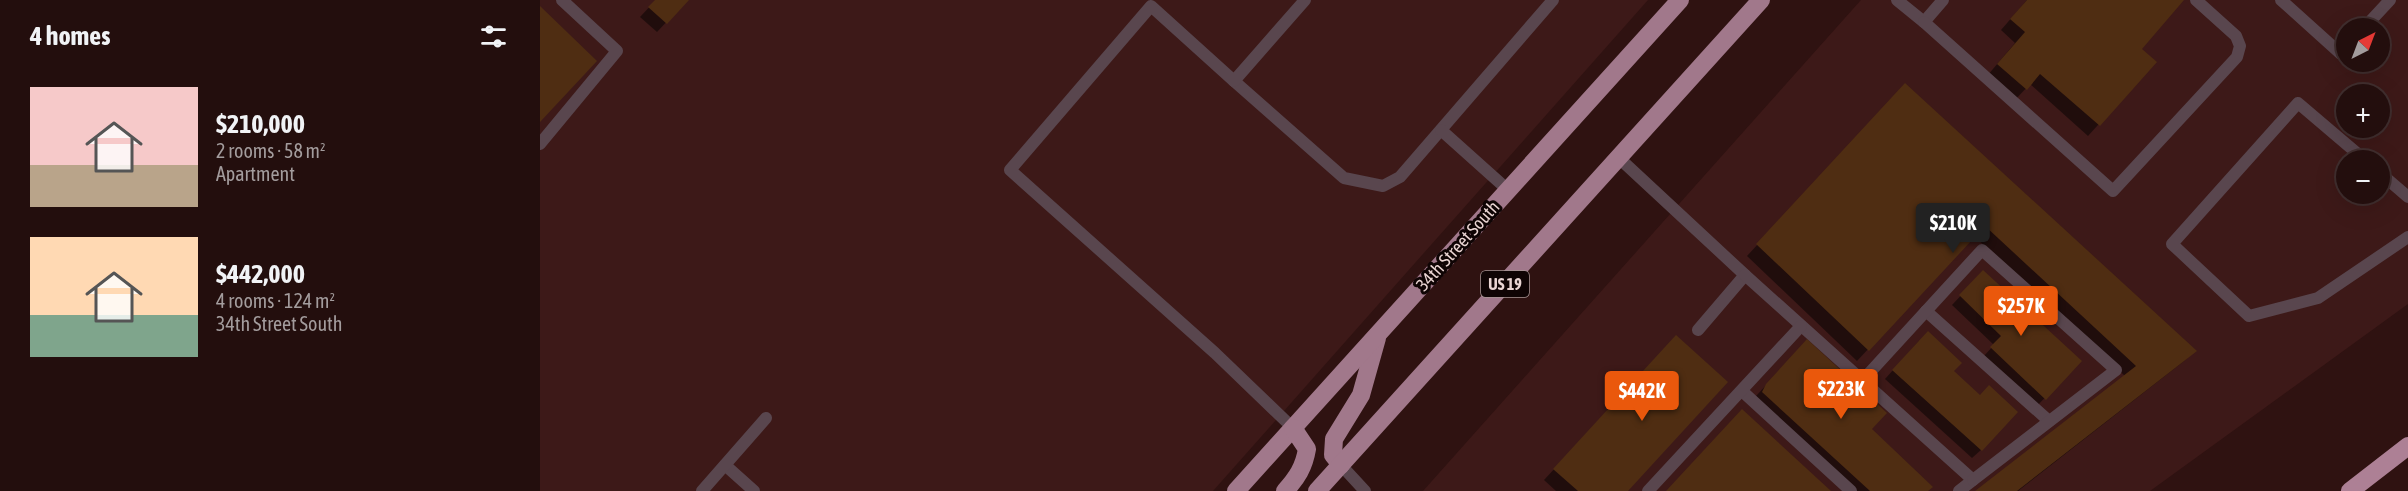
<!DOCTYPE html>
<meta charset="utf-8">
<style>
:root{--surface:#230e0d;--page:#2b1716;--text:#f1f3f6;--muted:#a39c9d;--line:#402e2e;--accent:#ea580c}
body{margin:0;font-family:"Asap Condensed",sans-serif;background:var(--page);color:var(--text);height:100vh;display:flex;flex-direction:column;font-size:22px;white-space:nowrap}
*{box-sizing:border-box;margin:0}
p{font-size:20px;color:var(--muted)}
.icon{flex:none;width:33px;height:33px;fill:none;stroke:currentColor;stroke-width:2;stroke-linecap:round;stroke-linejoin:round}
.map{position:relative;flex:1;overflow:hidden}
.panel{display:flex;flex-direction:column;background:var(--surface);width:540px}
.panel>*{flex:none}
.needle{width:39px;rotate:42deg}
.tools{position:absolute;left:1796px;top:18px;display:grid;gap:12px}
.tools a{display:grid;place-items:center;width:54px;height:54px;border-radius:50%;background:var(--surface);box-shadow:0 6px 24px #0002,0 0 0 2px var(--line);font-size:30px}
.price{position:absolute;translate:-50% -51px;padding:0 14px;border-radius:6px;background:var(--accent);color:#fff;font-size:20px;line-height:39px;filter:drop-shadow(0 2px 3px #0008)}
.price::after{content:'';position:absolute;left:50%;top:36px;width:18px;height:14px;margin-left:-9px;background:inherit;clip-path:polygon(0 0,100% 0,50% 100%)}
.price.current{background:#222;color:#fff}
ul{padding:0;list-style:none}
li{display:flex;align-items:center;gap:18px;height:150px;padding:0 30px}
li span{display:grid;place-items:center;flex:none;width:168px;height:120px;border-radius:0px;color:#555}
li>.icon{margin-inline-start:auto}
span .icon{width:72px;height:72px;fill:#fffc;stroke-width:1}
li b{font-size:26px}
h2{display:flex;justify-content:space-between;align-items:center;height:72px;padding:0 30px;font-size:26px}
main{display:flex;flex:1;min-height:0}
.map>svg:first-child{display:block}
.built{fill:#3d1918;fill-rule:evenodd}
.shadow{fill:#0007}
.building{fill:#4f2d12}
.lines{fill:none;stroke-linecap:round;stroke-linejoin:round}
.service{stroke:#59464e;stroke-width:12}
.trunk{stroke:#a1788b;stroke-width:18}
.motorway{stroke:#ad8095;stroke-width:18}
.labels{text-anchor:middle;stroke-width:6;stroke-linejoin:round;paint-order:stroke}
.shield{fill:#0f0404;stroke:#a89695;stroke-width:1.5}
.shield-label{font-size:16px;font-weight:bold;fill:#ead5d3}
.street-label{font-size:18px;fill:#ead5d3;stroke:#0f0404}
</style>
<main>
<section class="panel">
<h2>4 homes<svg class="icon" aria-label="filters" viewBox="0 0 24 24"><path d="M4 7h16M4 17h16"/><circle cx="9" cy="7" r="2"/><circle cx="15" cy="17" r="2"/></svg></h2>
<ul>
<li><span style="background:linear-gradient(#f6c9c9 65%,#b9a48a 0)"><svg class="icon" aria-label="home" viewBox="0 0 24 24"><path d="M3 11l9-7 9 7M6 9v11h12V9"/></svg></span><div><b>$210,000</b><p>2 rooms · 58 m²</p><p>Apartment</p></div></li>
<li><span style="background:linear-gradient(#ffd9b3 65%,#7fa58c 0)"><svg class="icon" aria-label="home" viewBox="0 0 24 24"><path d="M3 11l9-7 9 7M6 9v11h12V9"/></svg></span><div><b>$442,000</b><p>4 rooms · 124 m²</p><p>34th Street South</p></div></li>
</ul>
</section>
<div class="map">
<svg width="1868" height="491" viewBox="0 0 1868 491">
<rect width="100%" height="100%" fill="#2f1211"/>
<g class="built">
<path d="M0,0H1108L673,491H0Z"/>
<path d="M1321,0H1868V304L1610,491H883ZM1806,28H1839V62H1806ZM1806,94H1839V128H1806ZM1806,160H1839V194H1806Z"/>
</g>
<g class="shadow">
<path d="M116,0H147L117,32L100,17Z"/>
<path d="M1487,0H1642L1600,49L1615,62L1548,136L1490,84L1475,100L1447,76L1475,43L1461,30Z"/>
<path d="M1354,96L1655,351L1644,361L1478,491H1437L1585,376L1434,236L1317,361L1207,256Z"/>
<path d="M1443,272L1540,361L1496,407L1443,357L1454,345L1412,305Z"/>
<path d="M1379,341L1412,371L1441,450L1432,458L1345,379Z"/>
<path d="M1126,348L1086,491H1016L1004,480Z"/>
<path d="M1257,352L1330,429L1387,491H1308L1216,396Z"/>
</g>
<g class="building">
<path d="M115,0H149L127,24L108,7Z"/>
<path d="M1487,0H1644L1602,49L1617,62L1560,126L1500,74L1487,90L1457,64L1485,32L1470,19Z"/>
<path d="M0,6L57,61L0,122Z"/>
<path d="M1365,83L1657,351L1477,491H1435L1596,366L1445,226L1329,351L1216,244Z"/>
<path d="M1443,270L1542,361L1506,400L1450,347L1461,336L1419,295Z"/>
<path d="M1388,331L1422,363L1414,371L1440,395L1449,385L1478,412L1442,451L1352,370Z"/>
<path d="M1136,335L1188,382L1088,491H1038L1013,469Z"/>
<path d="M1267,339L1347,413L1332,429L1393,487L1388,491H1330L1222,392L1226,384Z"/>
<path d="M1202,409L1291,491H1126Z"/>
</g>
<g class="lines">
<g class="service">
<path d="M1357,0L1384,22L1403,0"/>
<path d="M1741,0L1801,54L1806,48"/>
<path d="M1384,22L1573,191L1697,57L1700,46L1696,36L1656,0"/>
<path d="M1824,28L1850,0"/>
<path d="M694,81L804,178L843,186L860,177L1013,0"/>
<path d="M901,130L968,190"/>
<path d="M0,144L77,51L22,0"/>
<path d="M1079,158L1205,275L1158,330"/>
<path d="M1825,160L1758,103L1632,244L1709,316L1778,298L1868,237"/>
<path d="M1839,172L1868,197"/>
<path d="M1205,275L1433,480L1419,491"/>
<path d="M1386,311L1509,421"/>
<path d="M1322,381L1442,250L1576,370L1433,480"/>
<path d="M1202,391L1311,491"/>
<path d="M753,428L675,353L470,170L611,6L694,81L765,0"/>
<path d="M185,465L214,491"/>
<path d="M801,465L825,491"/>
<path d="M162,491L226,418"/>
<path d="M1108,491L1261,326"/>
</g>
<g class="trunk">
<path d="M801,465L793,455L794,439L821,395L837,338"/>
<path d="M696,491L1140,0"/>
<path d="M745,491C757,478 764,467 767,449L753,428"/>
<path d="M777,491L1221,0"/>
</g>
<path class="motorway" d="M1810,491L1868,446"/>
</g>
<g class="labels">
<rect class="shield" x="941" y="271" width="48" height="26" rx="4.5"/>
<g class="shield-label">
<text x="965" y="290">US 19</text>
</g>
<g class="street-label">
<text transform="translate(918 246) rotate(-48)" y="6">34th Street South</text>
</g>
</g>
</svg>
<div class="tools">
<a><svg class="needle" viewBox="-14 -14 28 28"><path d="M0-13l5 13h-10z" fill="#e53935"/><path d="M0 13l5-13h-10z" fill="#a39c9d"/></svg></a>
<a>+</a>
<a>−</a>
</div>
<b class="price current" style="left:1413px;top:254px">$210K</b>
<b class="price" style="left:1481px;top:337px">$257K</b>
<b class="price" style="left:1301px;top:420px">$223K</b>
<b class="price" style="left:1102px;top:422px">$442K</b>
</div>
</main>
